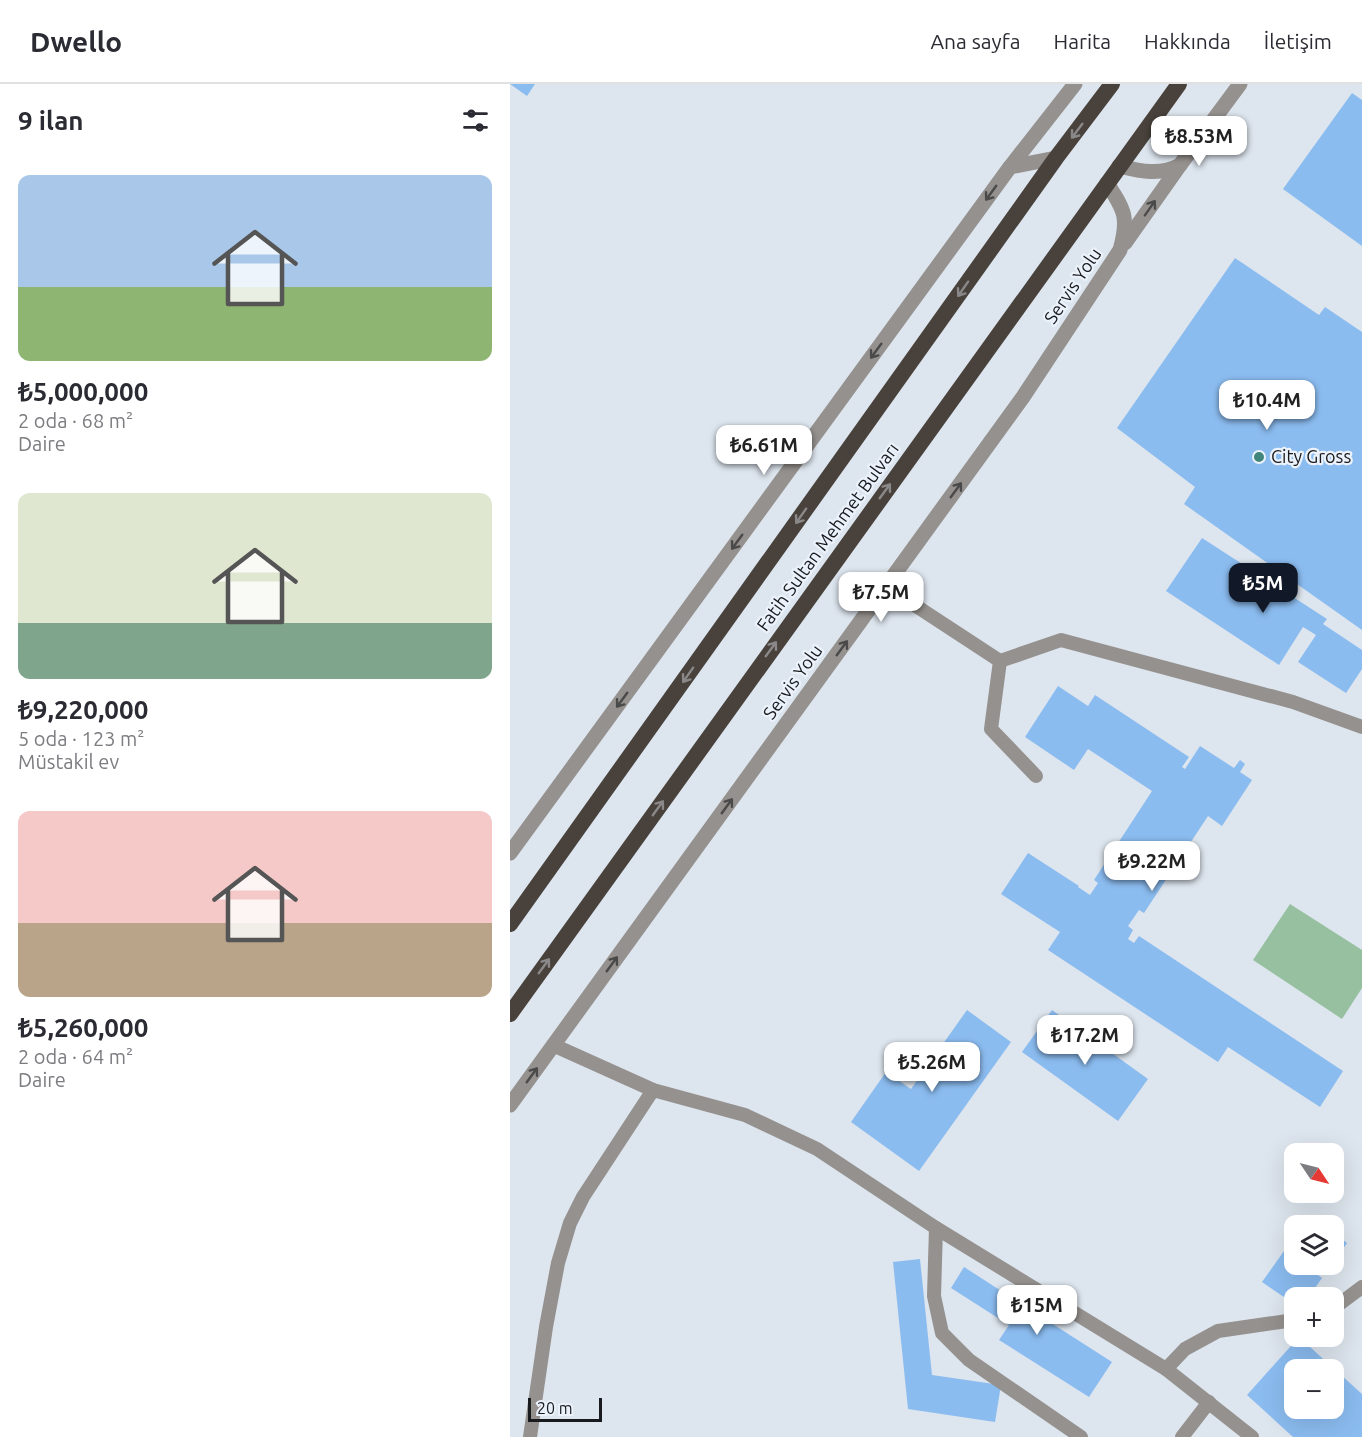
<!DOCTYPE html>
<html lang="tr">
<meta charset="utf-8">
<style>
:root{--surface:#fff;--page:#f7f7f7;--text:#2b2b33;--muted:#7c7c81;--line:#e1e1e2;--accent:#111827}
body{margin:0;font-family:Ubuntu,sans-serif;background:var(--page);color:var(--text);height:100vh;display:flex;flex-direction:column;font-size:22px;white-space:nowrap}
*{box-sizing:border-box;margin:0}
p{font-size:20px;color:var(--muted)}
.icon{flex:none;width:33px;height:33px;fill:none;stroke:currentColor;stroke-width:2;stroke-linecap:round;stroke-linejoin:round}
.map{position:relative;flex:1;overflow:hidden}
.panel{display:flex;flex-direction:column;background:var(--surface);width:510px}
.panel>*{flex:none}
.needle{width:39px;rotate:125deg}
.controls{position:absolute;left:774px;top:1059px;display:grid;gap:12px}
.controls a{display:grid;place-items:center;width:60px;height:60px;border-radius:12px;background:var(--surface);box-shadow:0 6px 24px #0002;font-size:30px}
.scale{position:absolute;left:18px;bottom:15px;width:74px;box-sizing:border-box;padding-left:6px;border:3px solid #181a1d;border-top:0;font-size:16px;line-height:21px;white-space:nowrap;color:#181a1d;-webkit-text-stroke:4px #ebf2fb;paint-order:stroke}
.price{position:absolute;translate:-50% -51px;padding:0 14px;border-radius:12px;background:#fff;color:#222;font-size:20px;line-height:39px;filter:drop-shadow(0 2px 3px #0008)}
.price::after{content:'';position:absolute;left:50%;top:36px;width:18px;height:14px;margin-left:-9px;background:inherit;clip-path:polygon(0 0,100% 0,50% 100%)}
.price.active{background:var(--accent);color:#fff}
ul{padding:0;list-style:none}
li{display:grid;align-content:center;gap:12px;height:318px;padding:0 18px}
li span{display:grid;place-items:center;height:186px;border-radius:12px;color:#555}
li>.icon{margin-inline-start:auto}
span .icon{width:108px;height:108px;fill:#fffc;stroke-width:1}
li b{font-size:26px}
h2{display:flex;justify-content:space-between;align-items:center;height:72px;padding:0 18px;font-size:26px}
header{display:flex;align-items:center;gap:36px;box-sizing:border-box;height:84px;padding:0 30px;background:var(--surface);border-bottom:2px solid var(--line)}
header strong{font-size:28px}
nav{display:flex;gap:33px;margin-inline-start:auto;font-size:21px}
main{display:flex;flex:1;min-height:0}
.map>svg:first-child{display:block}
.green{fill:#96c0a0}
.building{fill:#8bbcf0;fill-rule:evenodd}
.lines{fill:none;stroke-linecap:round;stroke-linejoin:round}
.service{stroke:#95918e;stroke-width:14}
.tertiary{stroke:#95918e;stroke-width:15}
.trunk{stroke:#49423c;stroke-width:16}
.oneway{stroke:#8a8888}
.oneway2{stroke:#4a4a4a}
.poi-dot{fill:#41867c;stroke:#ebf2fb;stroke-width:2}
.labels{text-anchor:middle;stroke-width:4.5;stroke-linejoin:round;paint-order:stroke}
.street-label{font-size:18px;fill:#181a1d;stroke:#ebf2fb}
.poi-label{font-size:18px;fill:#181a1d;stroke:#ebf2fb;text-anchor:start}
</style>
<header>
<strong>Dwello</strong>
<nav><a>Ana sayfa</a><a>Harita</a><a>Hakkında</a><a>İletişim</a></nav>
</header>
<main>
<section class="panel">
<h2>9 ilan<svg class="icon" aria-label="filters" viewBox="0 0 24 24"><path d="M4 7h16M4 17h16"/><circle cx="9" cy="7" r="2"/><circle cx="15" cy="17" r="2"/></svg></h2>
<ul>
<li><span style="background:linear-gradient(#a9c7e8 60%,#8fb573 0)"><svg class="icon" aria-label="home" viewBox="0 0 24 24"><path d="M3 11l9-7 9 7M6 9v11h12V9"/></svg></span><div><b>₺5,000,000</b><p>2 oda · 68 m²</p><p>Daire</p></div></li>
<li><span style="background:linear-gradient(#dfe7d0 70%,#7fa58c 0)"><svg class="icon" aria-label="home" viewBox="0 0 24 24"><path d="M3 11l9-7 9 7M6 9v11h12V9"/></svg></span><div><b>₺9,220,000</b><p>5 oda · 123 m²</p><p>Müstakil ev</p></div></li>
<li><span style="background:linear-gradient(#f6c9c9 60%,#b9a48a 0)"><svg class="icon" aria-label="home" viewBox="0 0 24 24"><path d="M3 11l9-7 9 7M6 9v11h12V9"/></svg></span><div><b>₺5,260,000</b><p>2 oda · 64 m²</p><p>Daire</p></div></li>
</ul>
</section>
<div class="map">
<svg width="852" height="1353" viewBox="0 0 852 1353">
<rect width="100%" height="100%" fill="#dde5ee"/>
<path class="green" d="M780,820L852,866V904L832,935L743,876Z"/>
<g class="building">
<path d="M0,0H25L17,12Z"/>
<path d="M842,9L852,16V162L773,105Z"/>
<path d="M725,174L809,231L815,223L852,248V546L674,420L685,403L607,344Z"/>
<path d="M692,454L817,535L813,540L852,566V585L836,609L788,578L806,551L793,543L769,581L656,507Z"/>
<path d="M548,602L578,622L585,611L679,673L672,683L675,685L690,662L724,684L730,676L735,680L730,688L742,696L712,742L698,732L634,829L629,826L618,842L623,846L618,855L624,859L629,852L833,987L810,1023L718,963L708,978L538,866L550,848L491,810L518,769L569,802L568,803L580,811L588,799L584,796L642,707L578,665L564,686L515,653Z"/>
<path d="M457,926L501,958L409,1087L341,1038L376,988L401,1005Z"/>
<path d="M542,926L638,995L608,1037L512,968Z"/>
<path d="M800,1132L813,1142H793Z"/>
<path d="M824,1149L837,1159L824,1178Z"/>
<path d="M784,1153V1180H822L816,1189L805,1182L801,1186L812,1194L798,1214H784V1220L752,1198Z"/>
<path d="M410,1175L422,1291L491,1301L485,1338L398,1325L383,1178Z"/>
<path d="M454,1183L602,1278L579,1313L489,1256L499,1241L441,1204Z"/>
<path d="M789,1253L852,1310V1353H783L737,1311ZM784,1286H824V1324H784Z"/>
</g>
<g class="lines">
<g class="service">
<path d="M377,503L490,577"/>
<path d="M490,577L551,556L783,618L852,643"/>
<path d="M490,577L481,645L526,692"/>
<path d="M43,961L143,1006L235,1031L307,1065L426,1144L656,1285L742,1353"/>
<path d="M426,1144L424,1212L432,1249L459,1276L571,1353"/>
<path d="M824,1224L852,1203"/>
<path d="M656,1285L675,1265L708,1247L784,1236"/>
<path d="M20,1353L36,1243L48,1179L60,1139L73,1113L143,1006"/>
<path d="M672,1353L699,1318"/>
</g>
<g class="tertiary">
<path d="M609,82C630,87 650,92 670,81L730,0"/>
<path d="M500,83L565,0"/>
<path d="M615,159L670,81"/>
<path d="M0,769L500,83L546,74"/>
<path d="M0,1021L513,313L610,166C619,134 615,127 597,99"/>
</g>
<g class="trunk">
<path d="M0,840L546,74L602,0"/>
<path d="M0,930L669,0"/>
</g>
</g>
<defs><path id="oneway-shaft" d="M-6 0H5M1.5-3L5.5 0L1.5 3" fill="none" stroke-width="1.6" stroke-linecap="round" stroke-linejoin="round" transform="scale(1.5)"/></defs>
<g class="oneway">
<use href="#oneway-shaft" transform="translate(567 47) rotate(127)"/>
<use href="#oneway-shaft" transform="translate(453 205) rotate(125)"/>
<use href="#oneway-shaft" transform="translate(375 407) rotate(-54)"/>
<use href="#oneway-shaft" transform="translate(291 432) rotate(125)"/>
<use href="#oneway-shaft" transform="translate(261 565) rotate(-54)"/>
<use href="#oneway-shaft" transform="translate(178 591) rotate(125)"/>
<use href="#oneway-shaft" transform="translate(148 724) rotate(-54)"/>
<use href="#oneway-shaft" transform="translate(34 882) rotate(-54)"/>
</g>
<g class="oneway2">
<use href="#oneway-shaft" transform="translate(481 109) rotate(126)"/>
<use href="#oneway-shaft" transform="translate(640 124) rotate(-55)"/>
<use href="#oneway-shaft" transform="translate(366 267) rotate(126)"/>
<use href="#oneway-shaft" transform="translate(446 406) rotate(-54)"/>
<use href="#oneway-shaft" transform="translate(227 458) rotate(126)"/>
<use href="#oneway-shaft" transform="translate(332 564) rotate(-54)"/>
<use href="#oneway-shaft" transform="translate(112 616) rotate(126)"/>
<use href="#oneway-shaft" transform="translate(217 722) rotate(-54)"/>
<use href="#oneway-shaft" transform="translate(102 880) rotate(-54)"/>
<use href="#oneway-shaft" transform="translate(22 991) rotate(-54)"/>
</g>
<circle class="poi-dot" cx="749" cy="373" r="6"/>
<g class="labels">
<g class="street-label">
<text transform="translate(563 202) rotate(-56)" y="6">Servis Yolu</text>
<text transform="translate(318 453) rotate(-54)" y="6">Fatih Sultan Mehmet Bulvarı</text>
<text transform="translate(283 598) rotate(-54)" y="6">Servis Yolu</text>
</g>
<g class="poi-label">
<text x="761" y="379">City Gross</text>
</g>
</g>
</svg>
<div class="controls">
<a><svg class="needle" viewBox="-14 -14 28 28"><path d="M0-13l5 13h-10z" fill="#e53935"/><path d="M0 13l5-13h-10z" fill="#7c7c81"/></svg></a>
<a><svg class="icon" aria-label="layers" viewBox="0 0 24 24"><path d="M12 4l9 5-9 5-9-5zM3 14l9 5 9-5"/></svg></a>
<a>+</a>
<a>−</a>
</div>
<div class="scale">20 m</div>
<b class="price" style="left:689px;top:83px">₺8.53M</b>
<b class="price" style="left:757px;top:347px">₺10.4M</b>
<b class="price" style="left:254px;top:392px">₺6.61M</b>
<b class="price active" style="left:753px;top:530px">₺5M</b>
<b class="price" style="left:371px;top:539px">₺7.5M</b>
<b class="price" style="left:642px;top:808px">₺9.22M</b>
<b class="price" style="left:575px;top:982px">₺17.2M</b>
<b class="price" style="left:422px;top:1009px">₺5.26M</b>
<b class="price" style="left:527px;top:1252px">₺15M</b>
</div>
</main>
